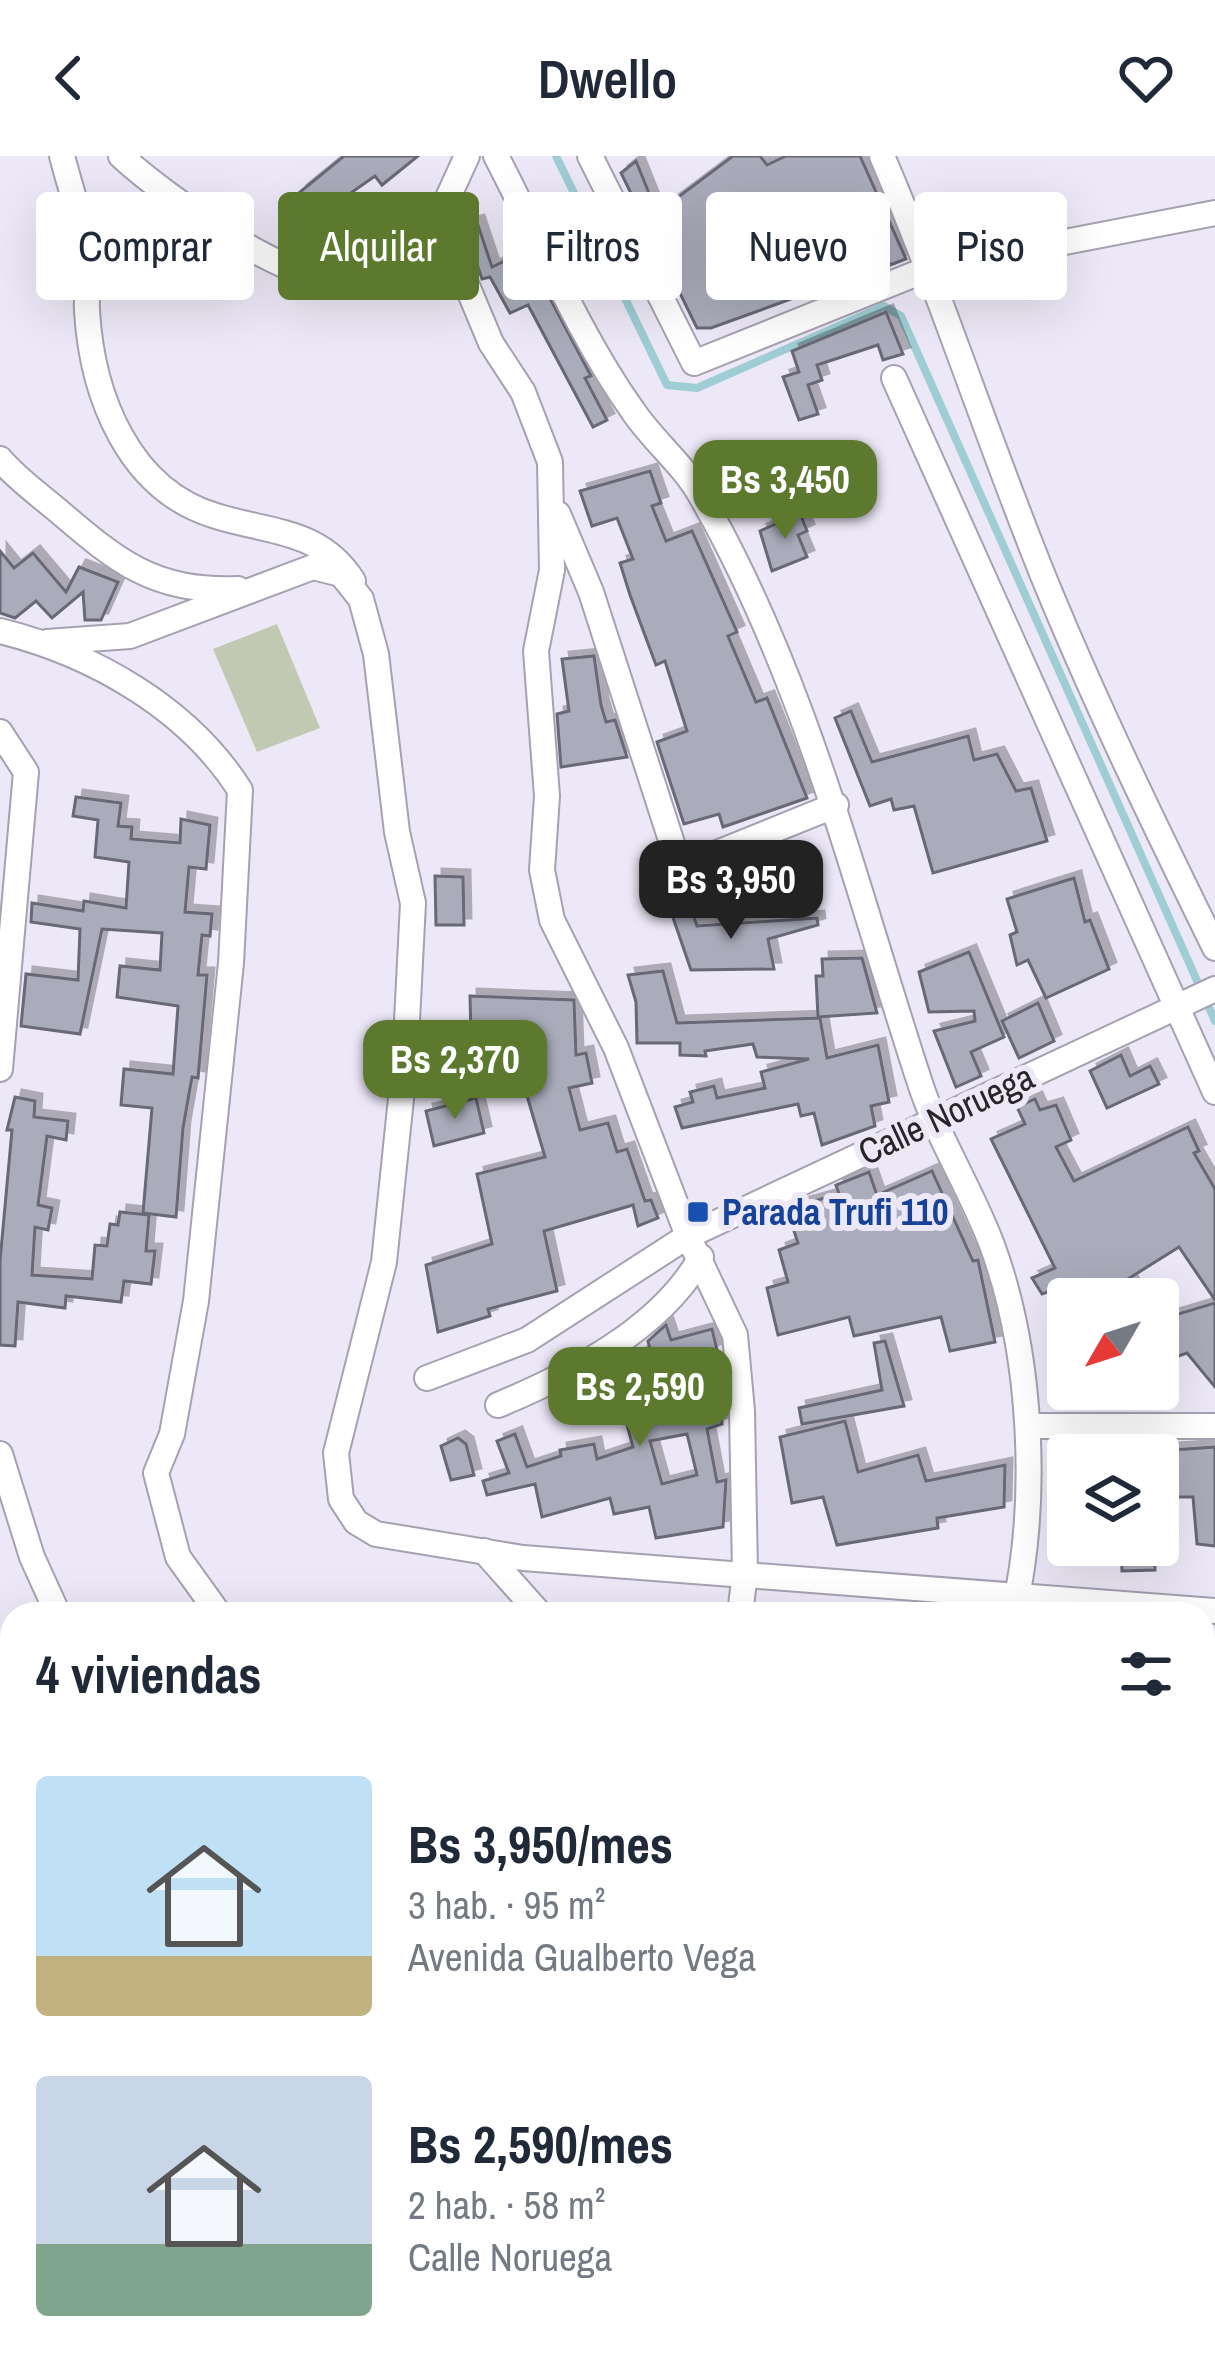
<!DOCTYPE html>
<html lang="es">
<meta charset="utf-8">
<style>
:root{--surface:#fff;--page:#f6f6f7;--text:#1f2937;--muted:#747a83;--accent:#5c792e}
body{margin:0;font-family:"Archivo Narrow",sans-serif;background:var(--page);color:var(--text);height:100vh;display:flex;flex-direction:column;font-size:45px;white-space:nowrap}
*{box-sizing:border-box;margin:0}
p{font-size:39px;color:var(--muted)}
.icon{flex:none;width:66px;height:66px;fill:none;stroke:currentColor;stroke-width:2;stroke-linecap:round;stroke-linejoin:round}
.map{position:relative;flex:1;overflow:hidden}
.details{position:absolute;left:0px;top:1446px;width:1215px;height:768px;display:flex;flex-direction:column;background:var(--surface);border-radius:36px 36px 0 0;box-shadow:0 12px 48px #0002}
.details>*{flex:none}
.hud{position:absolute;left:36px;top:36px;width:1143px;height:108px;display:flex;gap:24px}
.needle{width:78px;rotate:231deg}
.fabs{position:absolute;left:1047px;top:1122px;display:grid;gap:24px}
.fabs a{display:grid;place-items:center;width:132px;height:132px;border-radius:12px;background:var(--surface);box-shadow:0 12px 48px #0002;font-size:60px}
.price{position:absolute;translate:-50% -102px;padding:0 27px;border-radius:24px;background:var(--accent);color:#fff;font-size:39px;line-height:78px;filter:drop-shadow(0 3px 6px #0008)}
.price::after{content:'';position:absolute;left:50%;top:72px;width:36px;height:27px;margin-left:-18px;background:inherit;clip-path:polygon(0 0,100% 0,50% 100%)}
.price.selected{background:#222;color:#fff}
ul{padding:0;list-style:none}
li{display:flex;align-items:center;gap:36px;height:300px;padding:0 36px}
li span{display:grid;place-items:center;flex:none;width:336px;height:240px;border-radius:12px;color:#555}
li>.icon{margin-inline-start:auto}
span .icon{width:144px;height:144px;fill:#fffc;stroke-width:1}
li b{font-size:51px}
h2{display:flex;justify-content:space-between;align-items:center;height:144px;padding:0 36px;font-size:51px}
.chip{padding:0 42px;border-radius:12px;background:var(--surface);box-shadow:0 12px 48px #0002;font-size:42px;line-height:108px}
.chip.selected{background:var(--accent);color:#fff}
header{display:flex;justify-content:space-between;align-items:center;height:156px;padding:0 36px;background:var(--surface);font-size:54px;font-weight:600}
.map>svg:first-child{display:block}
.green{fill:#c2c9b2}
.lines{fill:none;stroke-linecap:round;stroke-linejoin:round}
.stream{stroke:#9ecdd3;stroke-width:8}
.building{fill:#aaacbb;stroke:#676876;stroke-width:3;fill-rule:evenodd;filter:url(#shadow)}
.minor-casing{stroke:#a6a1b0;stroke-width:28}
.minor{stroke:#fff;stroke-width:24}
.transit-dot{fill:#1a4fb4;stroke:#ede8f7;stroke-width:4.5}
.labels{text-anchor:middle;stroke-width:12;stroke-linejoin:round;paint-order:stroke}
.street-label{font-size:36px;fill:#27252a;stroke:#ede8f7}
.transit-label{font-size:36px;font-weight:bold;fill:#164399;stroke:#ede8f7;text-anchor:start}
</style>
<header><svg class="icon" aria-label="back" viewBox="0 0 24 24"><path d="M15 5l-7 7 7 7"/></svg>Dwello<svg class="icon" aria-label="heart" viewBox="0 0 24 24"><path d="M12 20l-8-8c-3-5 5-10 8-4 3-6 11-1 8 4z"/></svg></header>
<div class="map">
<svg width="1215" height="2214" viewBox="0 0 1215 2214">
<defs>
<filter id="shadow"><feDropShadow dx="7" dy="-7" stdDeviation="0" flood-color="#0004"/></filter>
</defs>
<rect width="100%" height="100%" fill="#ede8f7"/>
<path class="green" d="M277,468L320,572L257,596L213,493Z"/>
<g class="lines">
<path class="stream" d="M556,0L667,229L697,232L884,150L901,160L1215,865"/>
</g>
<g class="building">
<path d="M344,0H418L382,29L375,20L318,60L300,36Z"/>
<path d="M733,0H760L767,9L786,0H860L906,103L890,109L881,85L786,123L794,142L711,172H697L621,17L636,5L657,57Z"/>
<path d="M477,66L492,111L525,95L591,220L585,222L607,264L593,271L528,149L510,157L490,121L482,123L464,70Z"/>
<path d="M886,156L903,198L883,204L878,189L817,209L822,224L808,229L818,258L799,264L783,221L799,216L792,195Z"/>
<path d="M650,315L661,347L652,350L666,385L692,375L737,476L728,480L756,546L767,542L807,642L723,671L719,658L684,668L657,586L687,575L665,505L656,509L630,439L620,407L633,403L617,362L592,370L580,335Z"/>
<path d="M800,357L807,375L798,379L807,401L772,415L760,375Z"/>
<path d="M0,395L14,412L33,397L66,436L79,411L118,426L101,464H85L83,436L52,462L36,445L15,462L0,457Z"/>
<path d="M594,500L601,549L606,566L615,564L627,601L561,611L557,558L569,555L562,503Z"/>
<path d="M851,555L872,606L968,580L974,604L997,598L1016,635L1031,632L1047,685L933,717L914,650L894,654L891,643L870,650L835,562Z"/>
<path d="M76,641L121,647L118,670L132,671L131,683L180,687L181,663L210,669L206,713L189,711L185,756L212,758L210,780L202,779L198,819H207L198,922L192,921L183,972L176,1061L143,1057L152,952L121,949L124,913L173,918L178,850L117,841L120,810L160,814L162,777L102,773L80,878L21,870L26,818L78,824L80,773L31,766L32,747L83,755L84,745L126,752L129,706L95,701L98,664L73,660Z"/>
<path d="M435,720L463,721L464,769H436Z"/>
<path d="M1074,722L1085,766L1090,764L1109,813L1046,842L1028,804L1017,809L1010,779L1017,776L1007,743Z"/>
<path d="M690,749L697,770L817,762L818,769L768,783L774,813L691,814L670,753Z"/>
<path d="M969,796L1004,881L971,896L981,920L956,931L934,875L975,865L974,855L929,856L919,816Z"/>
<path d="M862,802L877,857L818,861L816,820H823L822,803Z"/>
<path d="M663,815L677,867L820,862L827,902L878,889L889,946L871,950L875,970L822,989L814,957L801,960L798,948L682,972L675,951L693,946L690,936L714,930L717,942L765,932L761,916L809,903L757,901L753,888L705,895L706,900L680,899V887H637L636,846L628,819Z"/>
<path d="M470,840L574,844L576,899L586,897L592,927L569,932L580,974L608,967L617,996L627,993L645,1045L651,1044L658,1062L638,1070L633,1049L544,1075L557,1135L488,1153L490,1160L438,1176L426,1109L492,1088L477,1018L545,1001L510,882L471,879Z"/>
<path d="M1038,847L1054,885L1019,902L1002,865Z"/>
<path d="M1121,899L1130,920L1150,910L1159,928L1107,952L1090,915Z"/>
<path d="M15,941L35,945L34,961L68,965L66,984L47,980L38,1049L52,1052L48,1074L35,1071L32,1119L92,1123L95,1089L107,1090L110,1068L118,1069L120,1056L149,1059L146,1095H155L151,1128L124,1125L121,1146L66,1140L65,1152L18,1146L15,1190L0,1189V1105L12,974H7Z"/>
<path d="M476,942L484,977L434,990L426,955Z"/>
<path d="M1035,943L1040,954L1056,949L1071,984L1056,991L1074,1025L1188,971L1199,995L1194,997L1215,1033V1144L1179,1091L1128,1123L1140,1143H1064L1059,1132L1042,1138L1032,1122L1055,1112L991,983L1025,968L1017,951Z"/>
<path d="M932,1015L973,1105L978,1104L995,1186L950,1195L941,1161L854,1180L849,1161L778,1179L767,1132L788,1126L779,1094L798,1087L793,1072L809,1067L803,1048L839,1038L836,1029L869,1016L877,1039Z"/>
<path d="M1215,1147V1231L1187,1197L1161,1206L1158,1194V1164Z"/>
<path d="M666,1169L671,1184L712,1173L717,1194L675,1205L686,1241L720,1231L722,1268L707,1273L717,1326L726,1324L723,1371L656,1382L649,1351L614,1358L610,1342L542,1361L535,1328L487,1339L483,1325L509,1317L497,1285L515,1278L527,1311L561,1300L560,1294L594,1288L597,1303L633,1291L611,1211L650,1194L648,1185ZM687,1278L697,1319L662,1328L650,1285Z"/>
<path d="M885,1185L904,1250L802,1268L799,1252L882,1234L874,1187Z"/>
<path d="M845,1265L858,1316L918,1299L926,1325L1005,1309L1004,1351L937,1362L938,1372L837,1389L823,1341L792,1347L780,1281Z"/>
<path d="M458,1282L466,1288L474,1319L451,1324L441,1290Z"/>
<path d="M1215,1291V1390L1197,1388L1193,1341H1158V1295Z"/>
<path d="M1121,1389H1155V1414L1122,1415Z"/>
</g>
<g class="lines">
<g class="minor-casing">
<g id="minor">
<path d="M62,0C71,35 85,73 88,108C89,124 86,139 87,155C92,239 128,334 216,360C270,377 320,373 353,425"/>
<path d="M121,0C162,38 307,145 364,124C397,113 423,73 445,48"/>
<path d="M467,0L445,48L450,89L491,187L523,236L550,306L552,414L536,495L547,640L542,714L552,764L616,892L688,1080L735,1179L742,1255L745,1417L740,1458"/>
<path d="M496,0C540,84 578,178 633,255C653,285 683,308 701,340C806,523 854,726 919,924C937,981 971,1033 992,1089C1032,1198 1039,1343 1014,1455"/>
<path d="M590,0L694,207L930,112L1215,57"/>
<path d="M882,0C942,140 988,285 1046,427C1097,551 1156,672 1215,792"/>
<path d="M894,222L1215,936"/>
<path d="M0,303C16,322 37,337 56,353C118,406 153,436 238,433"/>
<path d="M558,358L591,436L680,712L836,649"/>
<path d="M0,475C93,498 188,552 240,634L231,807L196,1145L172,1278L156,1317L178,1401L219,1458"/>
<path d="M47,486L130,480L313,411L341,418L361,443L376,498L397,676L413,747L405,904L384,1106L336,1297L341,1343L356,1366L376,1378L523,1402L1215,1455"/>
<path d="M0,576L26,616L0,913"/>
<path d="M427,1222L527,1184L688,1080L1215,833"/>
<path d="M498,1249C572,1218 661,1173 701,1101"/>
<path d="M1030,1270H1215"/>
<path d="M0,1298L32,1401L58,1458"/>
<path d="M484,1395L540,1458"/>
<path d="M1203,1703L1215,1704"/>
<path d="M1203,1944L1215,1945"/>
<path d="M0,2106L12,2090"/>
<path d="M1203,2131L1215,2133"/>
<path d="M736,2202L737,2214"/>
<path d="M1076,2202L1082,2214"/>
<path d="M67,2214L76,2202"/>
<path d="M205,2214L210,2202"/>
<path d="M351,2214L357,2202"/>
<path d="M482,2214L483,2202"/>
</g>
</g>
<use href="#minor" class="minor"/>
</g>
<rect class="transit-dot" x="686" y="1044" width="24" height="24" rx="6"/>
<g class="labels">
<g class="street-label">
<text transform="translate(946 958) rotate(-25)" y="13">Calle Noruega</text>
</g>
<g class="transit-label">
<text x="722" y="1069">Parada Trufi 110</text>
</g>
</g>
</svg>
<div class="fabs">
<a><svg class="needle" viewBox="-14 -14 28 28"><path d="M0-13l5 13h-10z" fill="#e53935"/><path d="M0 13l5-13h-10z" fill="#747a83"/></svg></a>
<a><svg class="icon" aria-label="layers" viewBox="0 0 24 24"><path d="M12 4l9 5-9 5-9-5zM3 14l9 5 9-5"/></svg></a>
</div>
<b class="price" style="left:785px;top:386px">Bs 3,450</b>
<b class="price selected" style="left:731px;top:786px">Bs 3,950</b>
<b class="price" style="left:455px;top:966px">Bs 2,370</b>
<b class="price" style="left:640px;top:1293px">Bs 2,590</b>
<div class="hud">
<a class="chip">Comprar</a>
<a class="chip selected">Alquilar</a>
<a class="chip">Filtros</a>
<a class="chip">Nuevo</a>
<a class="chip">Piso</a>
</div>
<section class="details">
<h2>4 viviendas<svg class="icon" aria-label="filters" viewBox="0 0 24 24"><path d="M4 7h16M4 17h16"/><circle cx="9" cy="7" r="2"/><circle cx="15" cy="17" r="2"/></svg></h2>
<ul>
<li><span style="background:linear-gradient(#bfe0f5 75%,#c2b280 0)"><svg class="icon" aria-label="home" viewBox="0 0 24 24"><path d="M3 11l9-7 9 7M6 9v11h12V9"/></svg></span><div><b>Bs 3,950/mes</b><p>3 hab. · 95 m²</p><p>Avenida Gualberto Vega</p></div></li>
<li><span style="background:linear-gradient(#c9d6e8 70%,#7fa58c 0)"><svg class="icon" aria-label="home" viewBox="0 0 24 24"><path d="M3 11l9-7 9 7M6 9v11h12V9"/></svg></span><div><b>Bs 2,590/mes</b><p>2 hab. · 58 m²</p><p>Calle Noruega</p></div></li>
</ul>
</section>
</div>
